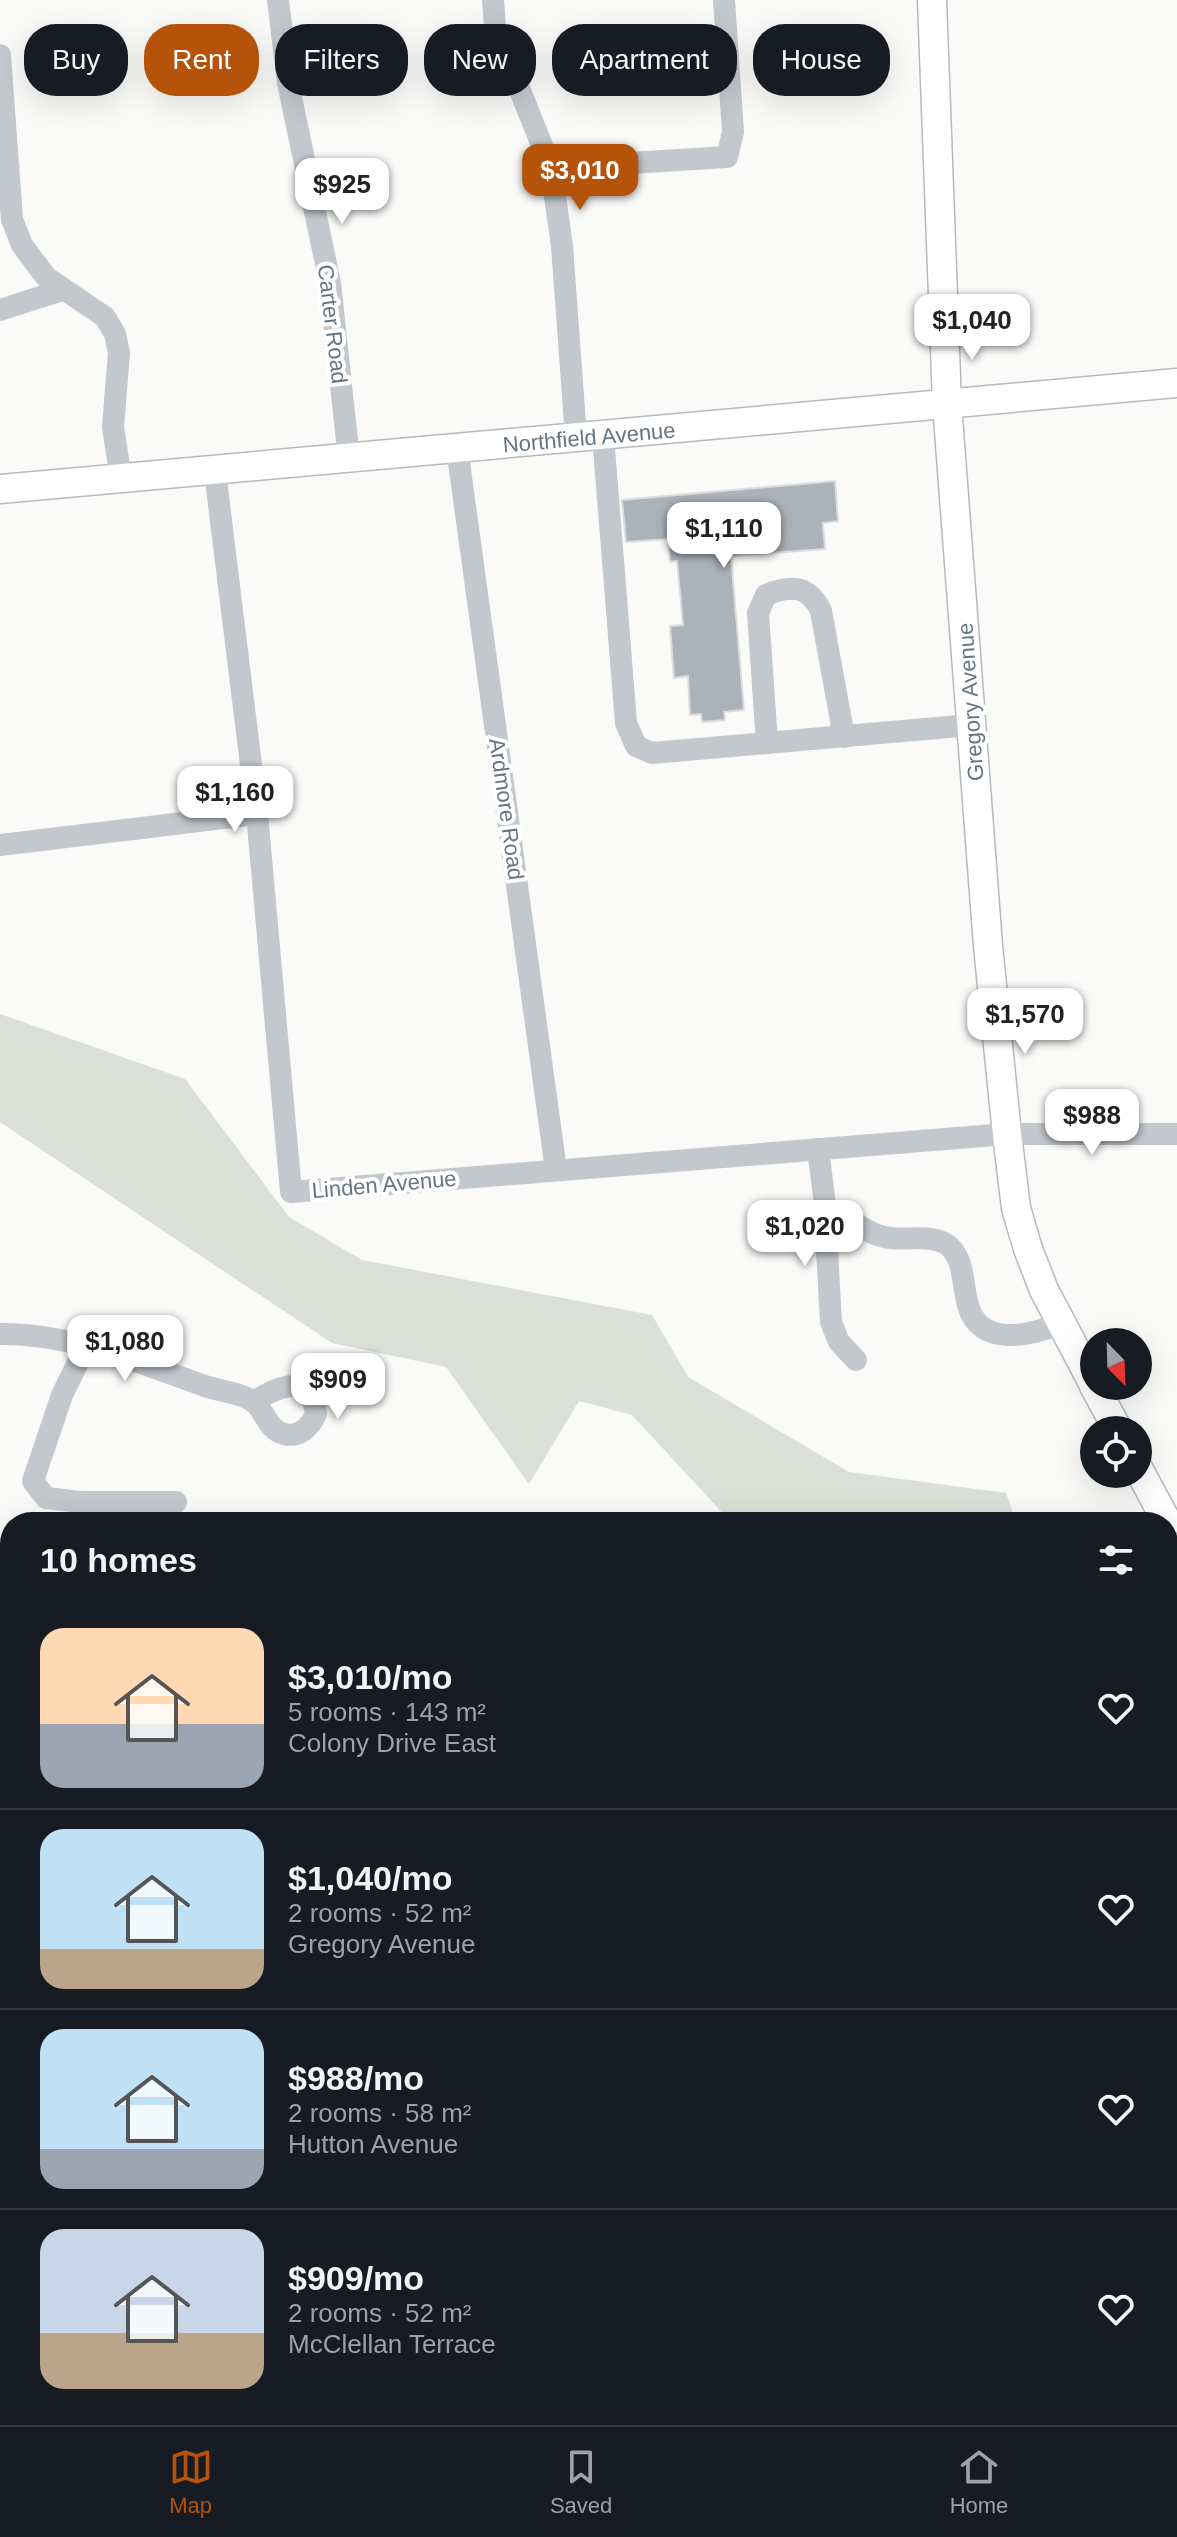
<!DOCTYPE html>
<meta charset="utf-8">
<style>
:root{--surface:#171b24;--page:#242831;--text:#f1f3f6;--muted:#9ea1a6;--line:#363941;--accent:#b45309}
body{margin:0;font-family:Arial,sans-serif;background:var(--page);color:var(--text);height:100vh;display:flex;flex-direction:column;font-size:30px;white-space:nowrap}
*{box-sizing:border-box;margin:0}
p{font-size:26px;color:var(--muted)}
.icon{flex:none;width:44px;height:44px;fill:none;stroke:currentColor;stroke-width:2;stroke-linecap:round;stroke-linejoin:round}
.map{position:relative;flex:1;overflow:hidden}
.details{position:absolute;left:0px;top:1512px;width:1178px;height:914px;display:flex;flex-direction:column;background:var(--surface);border-radius:32px 32px 0 0;box-shadow:0 8px 32px #0002}
.details>*{flex:none}
.top-card{position:absolute;left:24px;top:24px;width:1130px;height:72px;display:flex;gap:16px}
.needle{width:52px;rotate:157deg}
.fabs{position:absolute;left:1080px;top:1328px;display:grid;gap:16px}
.fabs a{display:grid;place-items:center;width:72px;height:72px;border-radius:50%;background:var(--surface);box-shadow:0 8px 32px #0002;font-size:40px}
.price{position:absolute;translate:-50% -68px;padding:0 18px;border-radius:16px;background:#fff;color:#222;font-size:26px;line-height:52px;filter:drop-shadow(0 2px 4px #0008)}
.price::after{content:'';position:absolute;left:50%;top:48px;width:24px;height:18px;margin-left:-12px;background:inherit;clip-path:polygon(0 0,100% 0,50% 100%)}
.price.current{background:var(--accent);color:#fff}
ul{padding:0;list-style:none}
li{display:flex;align-items:center;gap:24px;height:200px;padding:0 40px}
li+li{border-top:2px solid var(--line)}
li span{display:grid;place-items:center;flex:none;width:224px;height:160px;border-radius:24px;color:#555}
li>.icon{margin-inline-start:auto}
span .icon{width:96px;height:96px;fill:#fffc;stroke-width:1}
li b{font-size:34px}
h2{display:flex;justify-content:space-between;align-items:center;height:96px;padding:0 40px;font-size:34px}
.tag{padding:0 28px;border-radius:32px;background:var(--surface);box-shadow:0 8px 32px #0002;font-size:28px;line-height:72px}
.tag.current{background:var(--accent);color:#fff}
.tabs{display:flex;justify-content:space-around;align-items:center;height:112px;border-top:2px solid var(--line);background:var(--surface);font-size:22px;color:var(--muted)}
.tabs a{display:grid;justify-items:center;gap:4px}
.tabs .current{color:var(--accent)}
.map>svg:first-child{display:block}
.green{fill:#dadfd7}
.building{fill:#aab3b9;stroke:#dcdcda;stroke-width:2}
.lines{fill:none;stroke-linecap:round;stroke-linejoin:round}
.major-casing{stroke:#b5babe;stroke-width:31}
.minor{stroke:#c3c8cc;stroke-width:22}
.major{stroke:#fff;stroke-width:28}
.labels{text-anchor:middle;stroke-width:8;stroke-linejoin:round;paint-order:stroke}
.street-label{font-size:22px;fill:#657683;stroke:#fff}
</style>
<div class="map">
<svg width="1177" height="2425" viewBox="0 0 1177 2425">
<rect width="100%" height="100%" fill="#fafaf8"/>
<path class="green" d="M0,1014L185,1079L289,1217L362,1260L652,1315L688,1377L849,1472L1006,1493L1016,1522H731L632,1415L579,1401L529,1484L446,1367L332,1343L0,1122Z"/>
<path class="building" d="M835,481L838,521L823,523L825,549L731,556L744,710L724,712L725,720L702,722L701,714L690,715L688,676L674,678L670,626L683,625L677,561L670,562L668,539L626,542L622,500Z"/>
<g class="lines">
<g class="major-casing">
<g id="major">
<path d="M932,0L947,404L988,946L1007,1134L1016,1208L1028,1249L1044,1290L1094,1385"/>
<path d="M0,489L1177,383"/>
<path d="M1094,1386L1118,1430"/>
<path d="M1138,1468L1167,1522"/>
<path d="M1168,2045L1177,2014"/>
<path d="M0,2187H10"/>
<path d="M1168,2360L1177,2370"/>
</g>
</g>
<g class="minor">
<path d="M278,0L288,83L330,283L349,459"/>
<path d="M493,0L495,28L551,168L562,246L576,437"/>
<path d="M0,55L12,219L22,245L46,277L105,317L115,334L119,353L113,427L121,479"/>
<path d="M551,168L727,157L733,132L724,0"/>
<path d="M0,310L62,290"/>
<path d="M603,436L626,723L636,746L652,753L971,725"/>
<path d="M457,448L556,1170"/>
<path d="M215,472L257,814L291,1192L1007,1134H1177"/>
<path d="M767,743L758,613L766,595C791,585 809,585 821,611L844,737"/>
<path d="M0,845L257,814"/>
<path d="M818,1149L824,1197L831,1322L839,1342L856,1360"/>
<path d="M825,1208C848,1215 862,1232 884,1237C904,1242 934,1232 950,1247C965,1262 962,1285 968,1305C979,1348 1030,1336 1061,1323"/>
<path d="M0,1334C72,1333 141,1364 208,1387C221,1391 245,1394 255,1403C266,1413 267,1429 284,1434C300,1438 310,1427 316,1414C310,1372 278,1386 254,1402"/>
<path d="M86,1346L62,1395L33,1481L46,1498L80,1502H176"/>
<path d="M1168,2289L1177,2288"/>
<path d="M987,2425L988,2416"/>
</g>
<use href="#major" class="major"/>
</g>
<g class="labels">
<g class="street-label">
<text transform="translate(333 324) rotate(83)" y="8">Carter Road</text>
<text transform="translate(589 437) rotate(-5)" y="8">Northfield Avenue</text>
<text transform="translate(970 702) rotate(-94)" y="8">Gregory Avenue</text>
<text transform="translate(507 809) rotate(82)" y="8">Ardmore Road</text>
<text transform="translate(384 1184) rotate(-5)" y="8">Linden Avenue</text>
</g>
</g>
</svg>
<div class="fabs">
<a><svg class="needle" viewBox="-14 -14 28 28"><path d="M0-13l5 13h-10z" fill="#e53935"/><path d="M0 13l5-13h-10z" fill="#9ea1a6"/></svg></a>
<a><svg class="icon" aria-label="locate" viewBox="0 0 24 24"><circle cx="12" cy="12" r="6"/><path d="M12 2v4M12 18v4M2 12h4M18 12h4"/></svg></a>
</div>
<b class="price current" style="left:580px;top:212px">$3,010</b>
<b class="price" style="left:342px;top:226px">$925</b>
<b class="price" style="left:972px;top:362px">$1,040</b>
<b class="price" style="left:724px;top:570px">$1,110</b>
<b class="price" style="left:235px;top:834px">$1,160</b>
<b class="price" style="left:1025px;top:1056px">$1,570</b>
<b class="price" style="left:1092px;top:1157px">$988</b>
<b class="price" style="left:805px;top:1268px">$1,020</b>
<b class="price" style="left:125px;top:1383px">$1,080</b>
<b class="price" style="left:338px;top:1421px">$909</b>
<div class="top-card">
<a class="tag">Buy</a>
<a class="tag current">Rent</a>
<a class="tag">Filters</a>
<a class="tag">New</a>
<a class="tag">Apartment</a>
<a class="tag">House</a>
</div>
<section class="details">
<h2>10 homes<svg class="icon" aria-label="filters" viewBox="0 0 24 24"><path d="M4 7h16M4 17h16"/><circle cx="9" cy="7" r="2"/><circle cx="15" cy="17" r="2"/></svg></h2>
<ul>
<li><span style="background:linear-gradient(#ffd9b3 60%,#9aa5b1 0)"><svg class="icon" aria-label="home" viewBox="0 0 24 24"><path d="M3 11l9-7 9 7M6 9v11h12V9"/></svg></span><div><b>$3,010/mo</b><p>5 rooms · 143 m²</p><p>Colony Drive East</p></div><svg class="icon" aria-label="heart" viewBox="0 0 24 24"><path d="M12 20l-8-8c-3-5 5-10 8-4 3-6 11-1 8 4z"/></svg></li>
<li><span style="background:linear-gradient(#bfe0f5 75%,#b9a48a 0)"><svg class="icon" aria-label="home" viewBox="0 0 24 24"><path d="M3 11l9-7 9 7M6 9v11h12V9"/></svg></span><div><b>$1,040/mo</b><p>2 rooms · 52 m²</p><p>Gregory Avenue</p></div><svg class="icon" aria-label="heart" viewBox="0 0 24 24"><path d="M12 20l-8-8c-3-5 5-10 8-4 3-6 11-1 8 4z"/></svg></li>
<li><span style="background:linear-gradient(#bfe0f5 75%,#9aa5b1 0)"><svg class="icon" aria-label="home" viewBox="0 0 24 24"><path d="M3 11l9-7 9 7M6 9v11h12V9"/></svg></span><div><b>$988/mo</b><p>2 rooms · 58 m²</p><p>Hutton Avenue</p></div><svg class="icon" aria-label="heart" viewBox="0 0 24 24"><path d="M12 20l-8-8c-3-5 5-10 8-4 3-6 11-1 8 4z"/></svg></li>
<li><span style="background:linear-gradient(#c9d6e8 65%,#b9a48a 0)"><svg class="icon" aria-label="home" viewBox="0 0 24 24"><path d="M3 11l9-7 9 7M6 9v11h12V9"/></svg></span><div><b>$909/mo</b><p>2 rooms · 52 m²</p><p>McClellan Terrace</p></div><svg class="icon" aria-label="heart" viewBox="0 0 24 24"><path d="M12 20l-8-8c-3-5 5-10 8-4 3-6 11-1 8 4z"/></svg></li>
</ul>
</section>
</div>
<nav class="tabs">
<a class="current"><svg class="icon" aria-label="map" viewBox="0 0 24 24"><path d="M3 6l6-2 6 2 6-2v14l-6 2-6-2-6 2zM9 4v14M15 6v14"/></svg>Map</a>
<a><svg class="icon" aria-label="saved" viewBox="0 0 24 24"><path d="M7 4h10v16l-5-4-5 4z"/></svg>Saved</a>
<a><svg class="icon" aria-label="home" viewBox="0 0 24 24"><path d="M3 11l9-7 9 7M6 9v11h12V9"/></svg>Home</a>
</nav>
